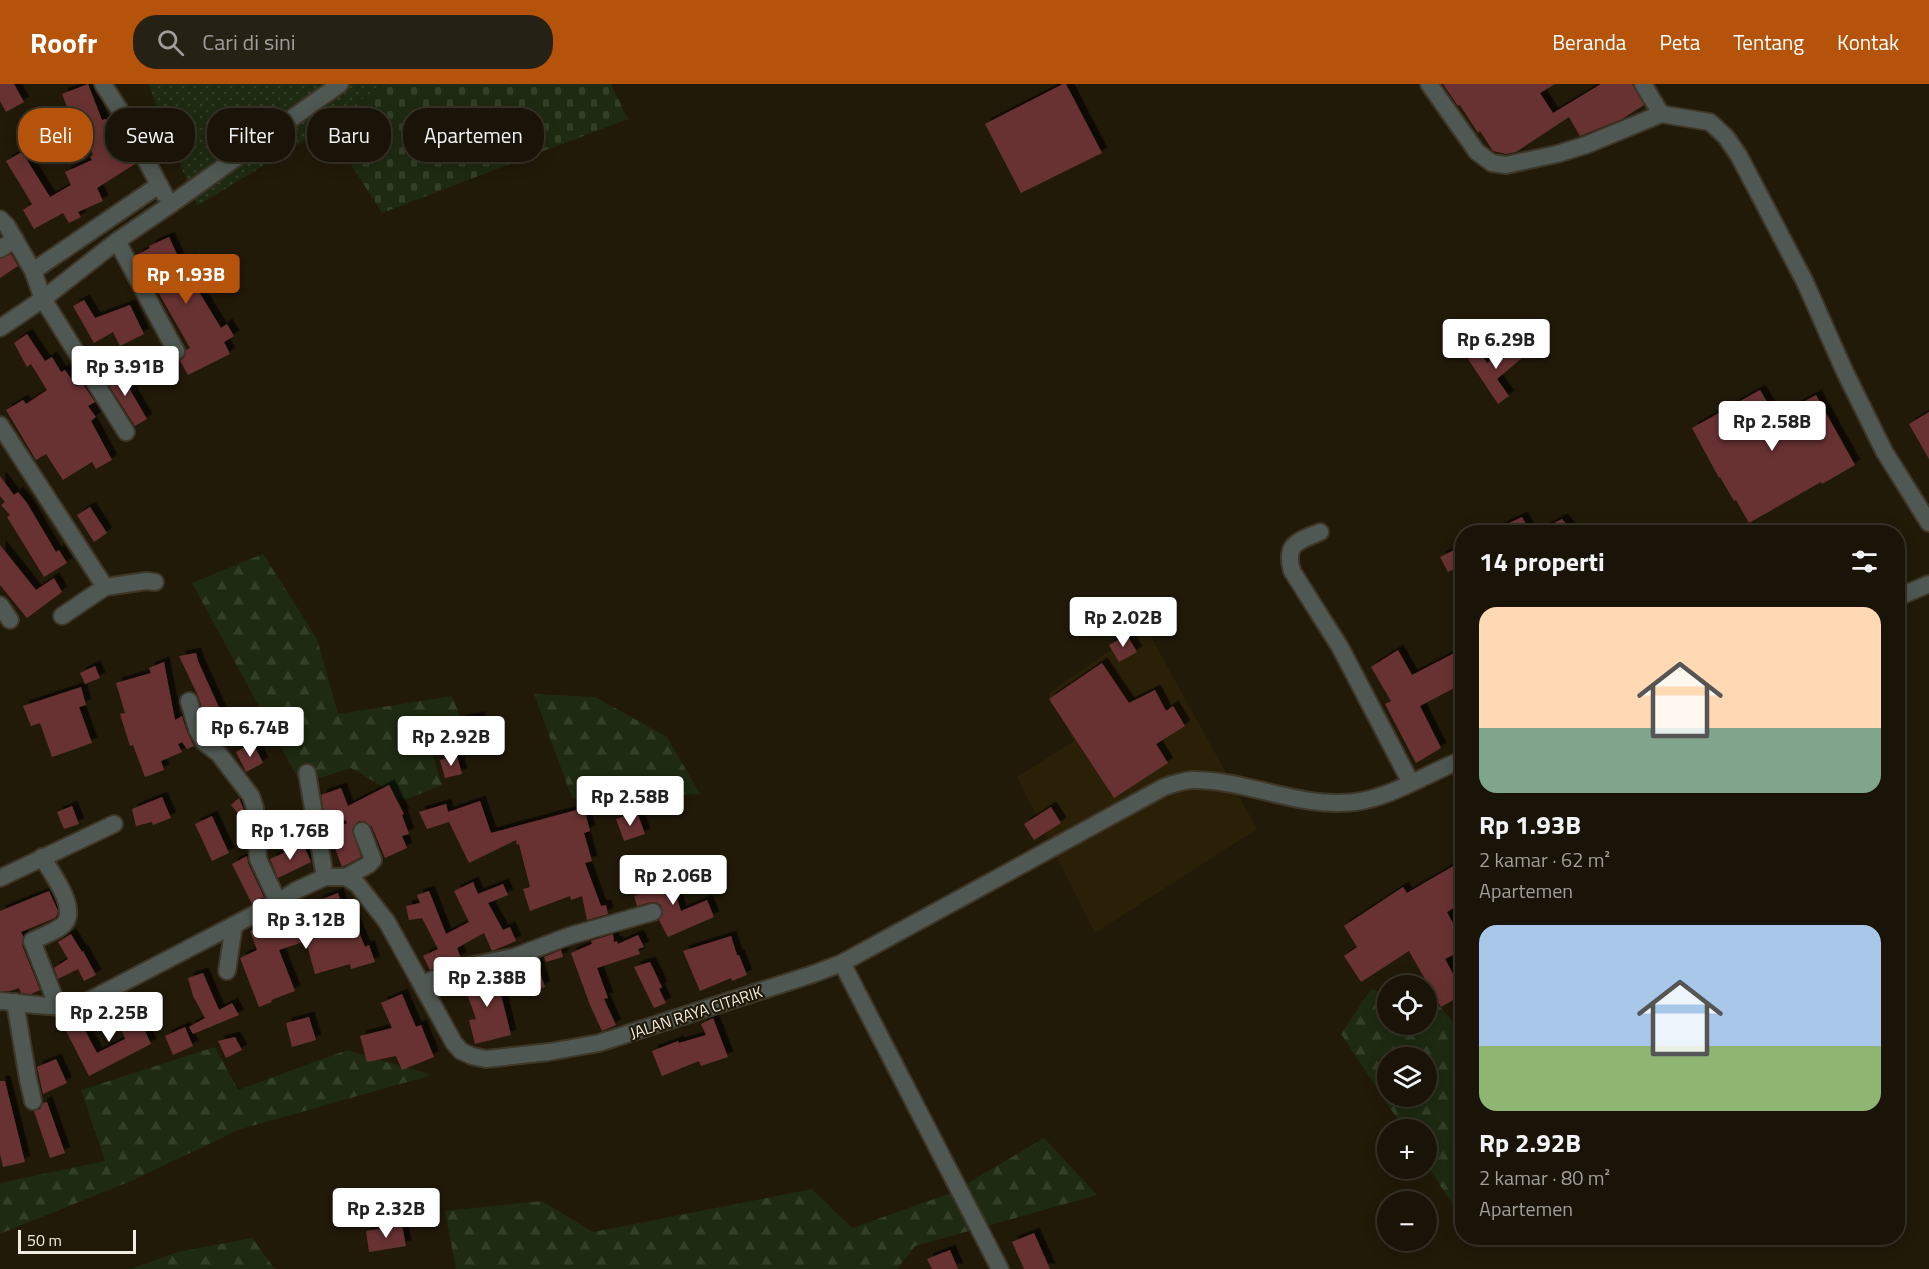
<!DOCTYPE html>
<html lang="id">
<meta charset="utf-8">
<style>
:root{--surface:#191407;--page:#262115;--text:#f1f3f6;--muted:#9f9e9b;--line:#373328;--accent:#b45309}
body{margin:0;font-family:"Titillium Web",sans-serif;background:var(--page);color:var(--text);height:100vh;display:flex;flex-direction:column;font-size:22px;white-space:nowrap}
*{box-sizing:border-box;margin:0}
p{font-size:20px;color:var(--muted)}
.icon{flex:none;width:33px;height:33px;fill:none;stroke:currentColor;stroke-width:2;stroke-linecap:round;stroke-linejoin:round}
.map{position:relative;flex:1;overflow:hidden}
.sheet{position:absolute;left:1455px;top:441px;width:450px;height:720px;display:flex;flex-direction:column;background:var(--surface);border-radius:24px;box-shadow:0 3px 15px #0003,0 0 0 2px var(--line)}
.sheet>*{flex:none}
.banner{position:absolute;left:18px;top:24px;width:570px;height:54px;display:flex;gap:12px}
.controls{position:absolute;left:1377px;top:891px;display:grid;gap:12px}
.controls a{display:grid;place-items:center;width:60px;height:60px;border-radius:50%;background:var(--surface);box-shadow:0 3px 15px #0003,0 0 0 2px var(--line);font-size:30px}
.scale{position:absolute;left:18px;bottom:15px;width:118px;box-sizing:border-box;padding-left:6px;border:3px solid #f0ece1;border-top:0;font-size:16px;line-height:21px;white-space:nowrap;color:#f0ece1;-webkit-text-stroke:4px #211a09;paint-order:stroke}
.price{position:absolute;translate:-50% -51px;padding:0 14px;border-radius:6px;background:#fff;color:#222;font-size:20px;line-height:39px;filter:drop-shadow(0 2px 3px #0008)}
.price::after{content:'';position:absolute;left:50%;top:36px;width:18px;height:14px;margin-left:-9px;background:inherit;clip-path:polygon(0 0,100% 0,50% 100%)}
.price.selected{background:var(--accent);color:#fff}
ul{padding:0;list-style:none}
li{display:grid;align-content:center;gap:12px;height:318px;padding:0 24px}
li span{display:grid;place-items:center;height:186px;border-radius:18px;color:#555}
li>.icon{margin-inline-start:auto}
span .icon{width:108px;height:108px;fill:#fffc;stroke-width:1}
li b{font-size:26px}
h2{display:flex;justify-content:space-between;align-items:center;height:72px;padding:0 24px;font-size:26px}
.pill{padding:0 21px;border-radius:24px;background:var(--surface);box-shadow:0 3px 15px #0003,0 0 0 2px var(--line);font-size:21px;line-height:54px}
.pill.selected{background:var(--accent);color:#fff}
header{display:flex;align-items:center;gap:36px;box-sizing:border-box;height:84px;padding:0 30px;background:var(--accent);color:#fff}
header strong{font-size:28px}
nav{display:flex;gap:33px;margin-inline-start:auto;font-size:21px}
.search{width:420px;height:54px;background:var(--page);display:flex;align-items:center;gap:15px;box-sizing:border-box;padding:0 21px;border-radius:24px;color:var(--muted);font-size:22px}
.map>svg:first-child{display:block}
.built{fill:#2a2007}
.grass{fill:url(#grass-dots)}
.forest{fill:url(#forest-firs);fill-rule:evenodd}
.cemetery{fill:url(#cemetery-stones)}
.building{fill:#693232;filter:url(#shadow)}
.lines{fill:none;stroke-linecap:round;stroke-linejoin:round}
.minor-casing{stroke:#3e3727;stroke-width:20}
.minor{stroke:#4f5852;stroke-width:16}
.labels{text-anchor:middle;stroke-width:4.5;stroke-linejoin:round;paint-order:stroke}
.street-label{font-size:16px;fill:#f0ece1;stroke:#211a09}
</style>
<header>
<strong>Roofr</strong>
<div class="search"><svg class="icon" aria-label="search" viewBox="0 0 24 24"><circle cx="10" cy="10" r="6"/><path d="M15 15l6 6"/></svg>Cari di sini</div>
<nav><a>Beranda</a><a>Peta</a><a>Tentang</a><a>Kontak</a></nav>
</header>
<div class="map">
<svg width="1929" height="1185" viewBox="0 0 1929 1185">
<defs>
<pattern id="grass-dots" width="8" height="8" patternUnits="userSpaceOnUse" patternTransform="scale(1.5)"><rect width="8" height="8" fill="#1e2a11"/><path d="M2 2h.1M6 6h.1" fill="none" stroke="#343f28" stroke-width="1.8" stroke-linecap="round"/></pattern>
<pattern id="forest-firs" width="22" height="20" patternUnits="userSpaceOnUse" patternTransform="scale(1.5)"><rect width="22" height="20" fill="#1e2a11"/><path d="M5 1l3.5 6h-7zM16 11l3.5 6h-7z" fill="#343f28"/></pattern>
<pattern id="cemetery-stones" width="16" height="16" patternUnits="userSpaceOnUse" patternTransform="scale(1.5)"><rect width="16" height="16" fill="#1e2a11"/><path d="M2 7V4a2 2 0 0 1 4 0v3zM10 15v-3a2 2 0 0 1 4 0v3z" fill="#343f28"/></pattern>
<filter id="shadow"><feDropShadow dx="5.5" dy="-5.5" stdDeviation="0" flood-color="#0009"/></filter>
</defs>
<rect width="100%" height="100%" fill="#211a09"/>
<path class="built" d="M1145,542L1257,745L1095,849L1017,693L1074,657L1049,609Z"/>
<path class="grass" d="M148,0H382L327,43L197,122Z"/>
<g class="forest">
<path d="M263,470L317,555L338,630L452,612L466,648L433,672L442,701L405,716L351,684L301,700L192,499Z"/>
<path d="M534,610L595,613L667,653L700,710L572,714Z"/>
<path d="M1371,905L1387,909L1388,940H1426L1427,918L1439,921L1462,949V1131L1460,1132L1427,1081L1426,1046L1404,1045L1341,950ZM1388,974H1426V1012H1388Z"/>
<path d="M215,963L238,1006L347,966L432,991L241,1045L131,1097L0,1150V1099L105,1077L81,1006Z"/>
<path d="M1044,1054L1097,1111L915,1162L897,1185H456L445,1127L542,1117L593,1148L812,1105L852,1144L951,1109Z"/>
<path d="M252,1154L275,1185H131L178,1168Z"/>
</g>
<path class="cemetery" d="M382,0H611L628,35L382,129L327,43Z"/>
<g class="building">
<path d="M0,0H14L24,18L6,28L0,17Z"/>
<path d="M88,0L102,36L106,35L119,68L128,65L135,80L97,104L103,117L78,128L81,133L69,139L63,129L34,145L23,126L32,120L6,77L22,68L50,113L71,101L65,88L92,76L90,73L93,71L77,30L71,33L62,10Z"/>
<path d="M1063,0H1066L1102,69L1021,109L985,40Z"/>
<path d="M1443,0H1555L1540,9L1553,29L1601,0H1632L1644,21L1622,35L1580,52L1569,33L1516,68L1506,70L1493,67L1480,47L1478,49L1460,21L1458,22Z"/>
<path d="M169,153L181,179L190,174L201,194L193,198L221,244L227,240L234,252L224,258L230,270L188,291L180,277L185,272L186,266L190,264L137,171L150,164L149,162Z"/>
<path d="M11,170L18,182L0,194V175Z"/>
<path d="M84,216L95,234L130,221L144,250L120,262L113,248L94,259L73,222Z"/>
<path d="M27,250L45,277L52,273L61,288L65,286L76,302L83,300L95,318L88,322L96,333L91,337L112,376L96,385L92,378L63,396L46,370L36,376L6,326L23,316L26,320L47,306L31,280L27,283L14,259Z"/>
<path d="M1511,260L1522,274L1497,295L1509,312L1498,320L1468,275L1480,268L1487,279Z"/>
<path d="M112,283L126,306L129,304L147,335L135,342L101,289Z"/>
<path d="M1760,306L1776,333L1816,311L1855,381L1822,400L1821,398L1749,439L1736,416L1734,417L1720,393L1719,394L1692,344Z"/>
<path d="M1929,328V375L1909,340Z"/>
<path d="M0,392L14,411L18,408L27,419L56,468L59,466L67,479L44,493L7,433L10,431L1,421L5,418L0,412Z"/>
<path d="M90,423L107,449L94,458L77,431Z"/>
<path d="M1522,433L1530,448H1490Z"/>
<path d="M1562,435L1573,448H1537Z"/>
<path d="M0,461L36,506L54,494L62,508L27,534L0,501Z"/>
<path d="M1462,462V481L1448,488L1440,473Z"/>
<path d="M1127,551L1137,568L1119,578L1109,561Z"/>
<path d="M1462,565V600L1420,622L1441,664L1416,679L1385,620L1391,617L1371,583L1398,566L1412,591Z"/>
<path d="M196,569L198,577L222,630L228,628L240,653L227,658L223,650L216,654L212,651L207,641L199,614L179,572Z"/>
<path d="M164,578L175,636L182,632L187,648L194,662L187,665L182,658L178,660L182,668L161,677L164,686L145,693L133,661L130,662L120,630L125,629L116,599L151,589L149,584Z"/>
<path d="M1102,579L1129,619L1155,606L1166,627L1173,622L1185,642L1156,660L1168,679L1114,714L1049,615Z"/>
<path d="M95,582L100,594L85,600L80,589Z"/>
<path d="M81,603L86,621L79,623L92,659L52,673L40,639L31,642L23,622Z"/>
<path d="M479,633L483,653L465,656L461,636Z"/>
<path d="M253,659L263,679L246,688L236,668Z"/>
<path d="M457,672L462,690L445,694L440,676Z"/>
<path d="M389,701L404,730L402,731L409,750L402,752L407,764L385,774L372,743L364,737H359L354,741L352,746L361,773L342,783L329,748L347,739L346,736L326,740L321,711L341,704L348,722Z"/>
<path d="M162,713L171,734L153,741L152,738L136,742L132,725Z"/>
<path d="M239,714L245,728L240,732L231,721Z"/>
<path d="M480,717L491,749L584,724L590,747L584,749L592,777L585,779L601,822L606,821L608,830L587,836L582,812L571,816L570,812L530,827L523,805L530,803L519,760L517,761L516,756L469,779L449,738L427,745L419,728L446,720L448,728Z"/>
<path d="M72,722L79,740L64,745L57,728Z"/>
<path d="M1051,723L1061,739L1034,756L1024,740Z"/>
<path d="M637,728L645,750L624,757L616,735Z"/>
<path d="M212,732L229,769L212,777L195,740Z"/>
<path d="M303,760L311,778L278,794L270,775Z"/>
<path d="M247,772L248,779L264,813L252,820L232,780Z"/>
<path d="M1462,777V819L1447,828L1462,856V866L1445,875L1462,906V911L1441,923L1409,867L1361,898L1344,872L1357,863L1344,842L1403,803L1407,809Z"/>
<path d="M668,787L681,827L707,816L714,833L668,853L659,836L663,830L661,821L656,818H651L637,822L634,812L652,805L649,793Z"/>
<path d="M473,798L478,810L503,800L508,811L488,819L503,846L510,843L516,857L492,867L484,849L457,864L461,874L430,886L423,872L438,865L422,834L409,836L406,822L420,819L417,811L429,807L446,850L469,838L454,807Z"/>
<path d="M49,807L58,827L57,831L55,834L21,848L23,852L22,861L40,906L31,910L21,909L19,904L10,907H0V827Z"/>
<path d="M338,809L345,829L350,826L365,863L369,861L375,878L351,885L350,880L315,890L306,857L279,866L295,907L271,916L272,918L259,923L240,874L257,866L250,847L264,841L269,854L304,842L301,838L321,827L317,817Z"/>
<path d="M71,850L82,868L83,867L96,891L84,897L78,885L58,895L54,884L68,875L58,858Z"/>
<path d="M613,850L614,858L617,857L618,860L638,851L644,863L638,865L640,870L597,884L608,914L604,915L616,941L602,947L590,921L571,869L592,860L591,857Z"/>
<path d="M731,852L737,871H739L747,891L732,897L731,894L700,907L683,867Z"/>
<path d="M561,866L563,873L546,878L544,873Z"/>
<path d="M536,876L545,903L531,908L522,881Z"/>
<path d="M650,878L662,903L659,905L666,919L654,924L634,883Z"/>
<path d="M498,887L503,911H501L511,951L475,960L469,936L476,935L463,898Z"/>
<path d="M203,889L219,926L232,919L239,931L193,950L189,943L205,934L193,912L188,894Z"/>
<path d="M402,910L416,943L421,941L434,973L402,986L396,972L367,978L360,952L392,944L381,919Z"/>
<path d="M135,925L151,960L89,992L64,943L79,935L97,969L125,955L117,932Z"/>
<path d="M309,933L316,956L292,963L286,939Z"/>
<path d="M713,934L728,973L701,982L699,977L662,992L652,967L678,957L679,959L706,951L701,940Z"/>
<path d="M185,943L193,962L173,971L165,952Z"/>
<path d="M235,953L242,966L226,974L218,957Z"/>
<path d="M56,975L67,999L43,1010L37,983Z"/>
<path d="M0,997H5L25,1078L3,1083L0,1070Z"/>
<path d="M47,1018L65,1069L50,1074L34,1027L40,1025L43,1019Z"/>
<path d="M402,1141L406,1162L369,1168L366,1147Z"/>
<path d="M1034,1149L1050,1185H1024L1012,1158Z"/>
<path d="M950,1166L958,1185H932L927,1175Z"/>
</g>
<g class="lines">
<g class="minor-casing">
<g id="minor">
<path d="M103,0L119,25L164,110"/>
<path d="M1429,0L1477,68L1492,79L1506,81L1557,70L1586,61L1661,30L1710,38L1726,53L1739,72L1805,198L1844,286L1884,367L1929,439"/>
<path d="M1643,0L1661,30"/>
<path d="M0,135L7,142L33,187L43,215L126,348"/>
<path d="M117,157L176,267"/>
<path d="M0,165L15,155"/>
<path d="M33,187L159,101"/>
<path d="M0,244L43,215L117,157L170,121L340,0"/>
<path d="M0,341L105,503"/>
<path d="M1320,448C1299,457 1284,459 1292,487L1340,563L1411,699"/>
<path d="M1898,513L1929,500"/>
<path d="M0,521L10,536"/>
<path d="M62,532L105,503L146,497L155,498"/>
<path d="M189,617L197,645L204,658L219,670L251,712L255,724L258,775L278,818"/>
<path d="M307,689L325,793"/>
<path d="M42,773C51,788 81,827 62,842C54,848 42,852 32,857L58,923"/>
<path d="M346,793L368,781L373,776L362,747"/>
<path d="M0,794L114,740"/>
<path d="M842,879L1000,1185"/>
<path d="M227,887L234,841"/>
<path d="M422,900L469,882L514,873L569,852L653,828"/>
<path d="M0,917C30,919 57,927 86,918L278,818L297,806L325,793H346L357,800L387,838L454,959L461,967L472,972L486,975L549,968L599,959L813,890L842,879L1164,703C1173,700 1182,697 1191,696C1246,695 1299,725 1355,718C1393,713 1427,689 1462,676"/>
<path d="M15,918L28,995L33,1017"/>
</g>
</g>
<use href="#minor" class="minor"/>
</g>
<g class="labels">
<g class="street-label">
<text transform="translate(696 928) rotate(-18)" y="6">JALAN RAYA CITARIK</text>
</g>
</g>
</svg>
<div class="controls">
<a><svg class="icon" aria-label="locate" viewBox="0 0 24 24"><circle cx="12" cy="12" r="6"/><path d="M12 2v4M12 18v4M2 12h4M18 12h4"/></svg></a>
<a><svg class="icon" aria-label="layers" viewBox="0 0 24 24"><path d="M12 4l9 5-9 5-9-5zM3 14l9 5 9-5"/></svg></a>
<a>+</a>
<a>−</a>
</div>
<div class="scale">50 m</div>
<b class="price selected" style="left:186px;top:221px">Rp 1.93B</b>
<b class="price" style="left:1496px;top:286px">Rp 6.29B</b>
<b class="price" style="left:125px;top:313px">Rp 3.91B</b>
<b class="price" style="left:1772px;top:368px">Rp 2.58B</b>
<b class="price" style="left:1123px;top:564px">Rp 2.02B</b>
<b class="price" style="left:250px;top:674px">Rp 6.74B</b>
<b class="price" style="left:451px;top:683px">Rp 2.92B</b>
<b class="price" style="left:630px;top:743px">Rp 2.58B</b>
<b class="price" style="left:290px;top:777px">Rp 1.76B</b>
<b class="price" style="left:673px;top:822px">Rp 2.06B</b>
<b class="price" style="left:306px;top:866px">Rp 3.12B</b>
<b class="price" style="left:487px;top:924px">Rp 2.38B</b>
<b class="price" style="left:109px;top:959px">Rp 2.25B</b>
<b class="price" style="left:386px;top:1155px">Rp 2.32B</b>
<div class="banner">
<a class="pill selected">Beli</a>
<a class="pill">Sewa</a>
<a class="pill">Filter</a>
<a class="pill">Baru</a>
<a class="pill">Apartemen</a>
</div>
<section class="sheet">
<h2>14 properti<svg class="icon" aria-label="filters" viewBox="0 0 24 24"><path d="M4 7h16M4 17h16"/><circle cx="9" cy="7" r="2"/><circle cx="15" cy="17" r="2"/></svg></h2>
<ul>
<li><span style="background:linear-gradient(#ffd9b3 65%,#7fa58c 0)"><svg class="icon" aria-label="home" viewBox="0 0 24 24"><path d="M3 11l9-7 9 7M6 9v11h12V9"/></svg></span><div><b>Rp 1.93B</b><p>2 kamar · 62 m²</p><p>Apartemen</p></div></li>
<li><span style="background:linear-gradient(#a9c7e8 65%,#8fb573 0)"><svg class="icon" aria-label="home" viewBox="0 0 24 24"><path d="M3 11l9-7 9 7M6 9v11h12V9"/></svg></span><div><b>Rp 2.92B</b><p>2 kamar · 80 m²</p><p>Apartemen</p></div></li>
</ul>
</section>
</div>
